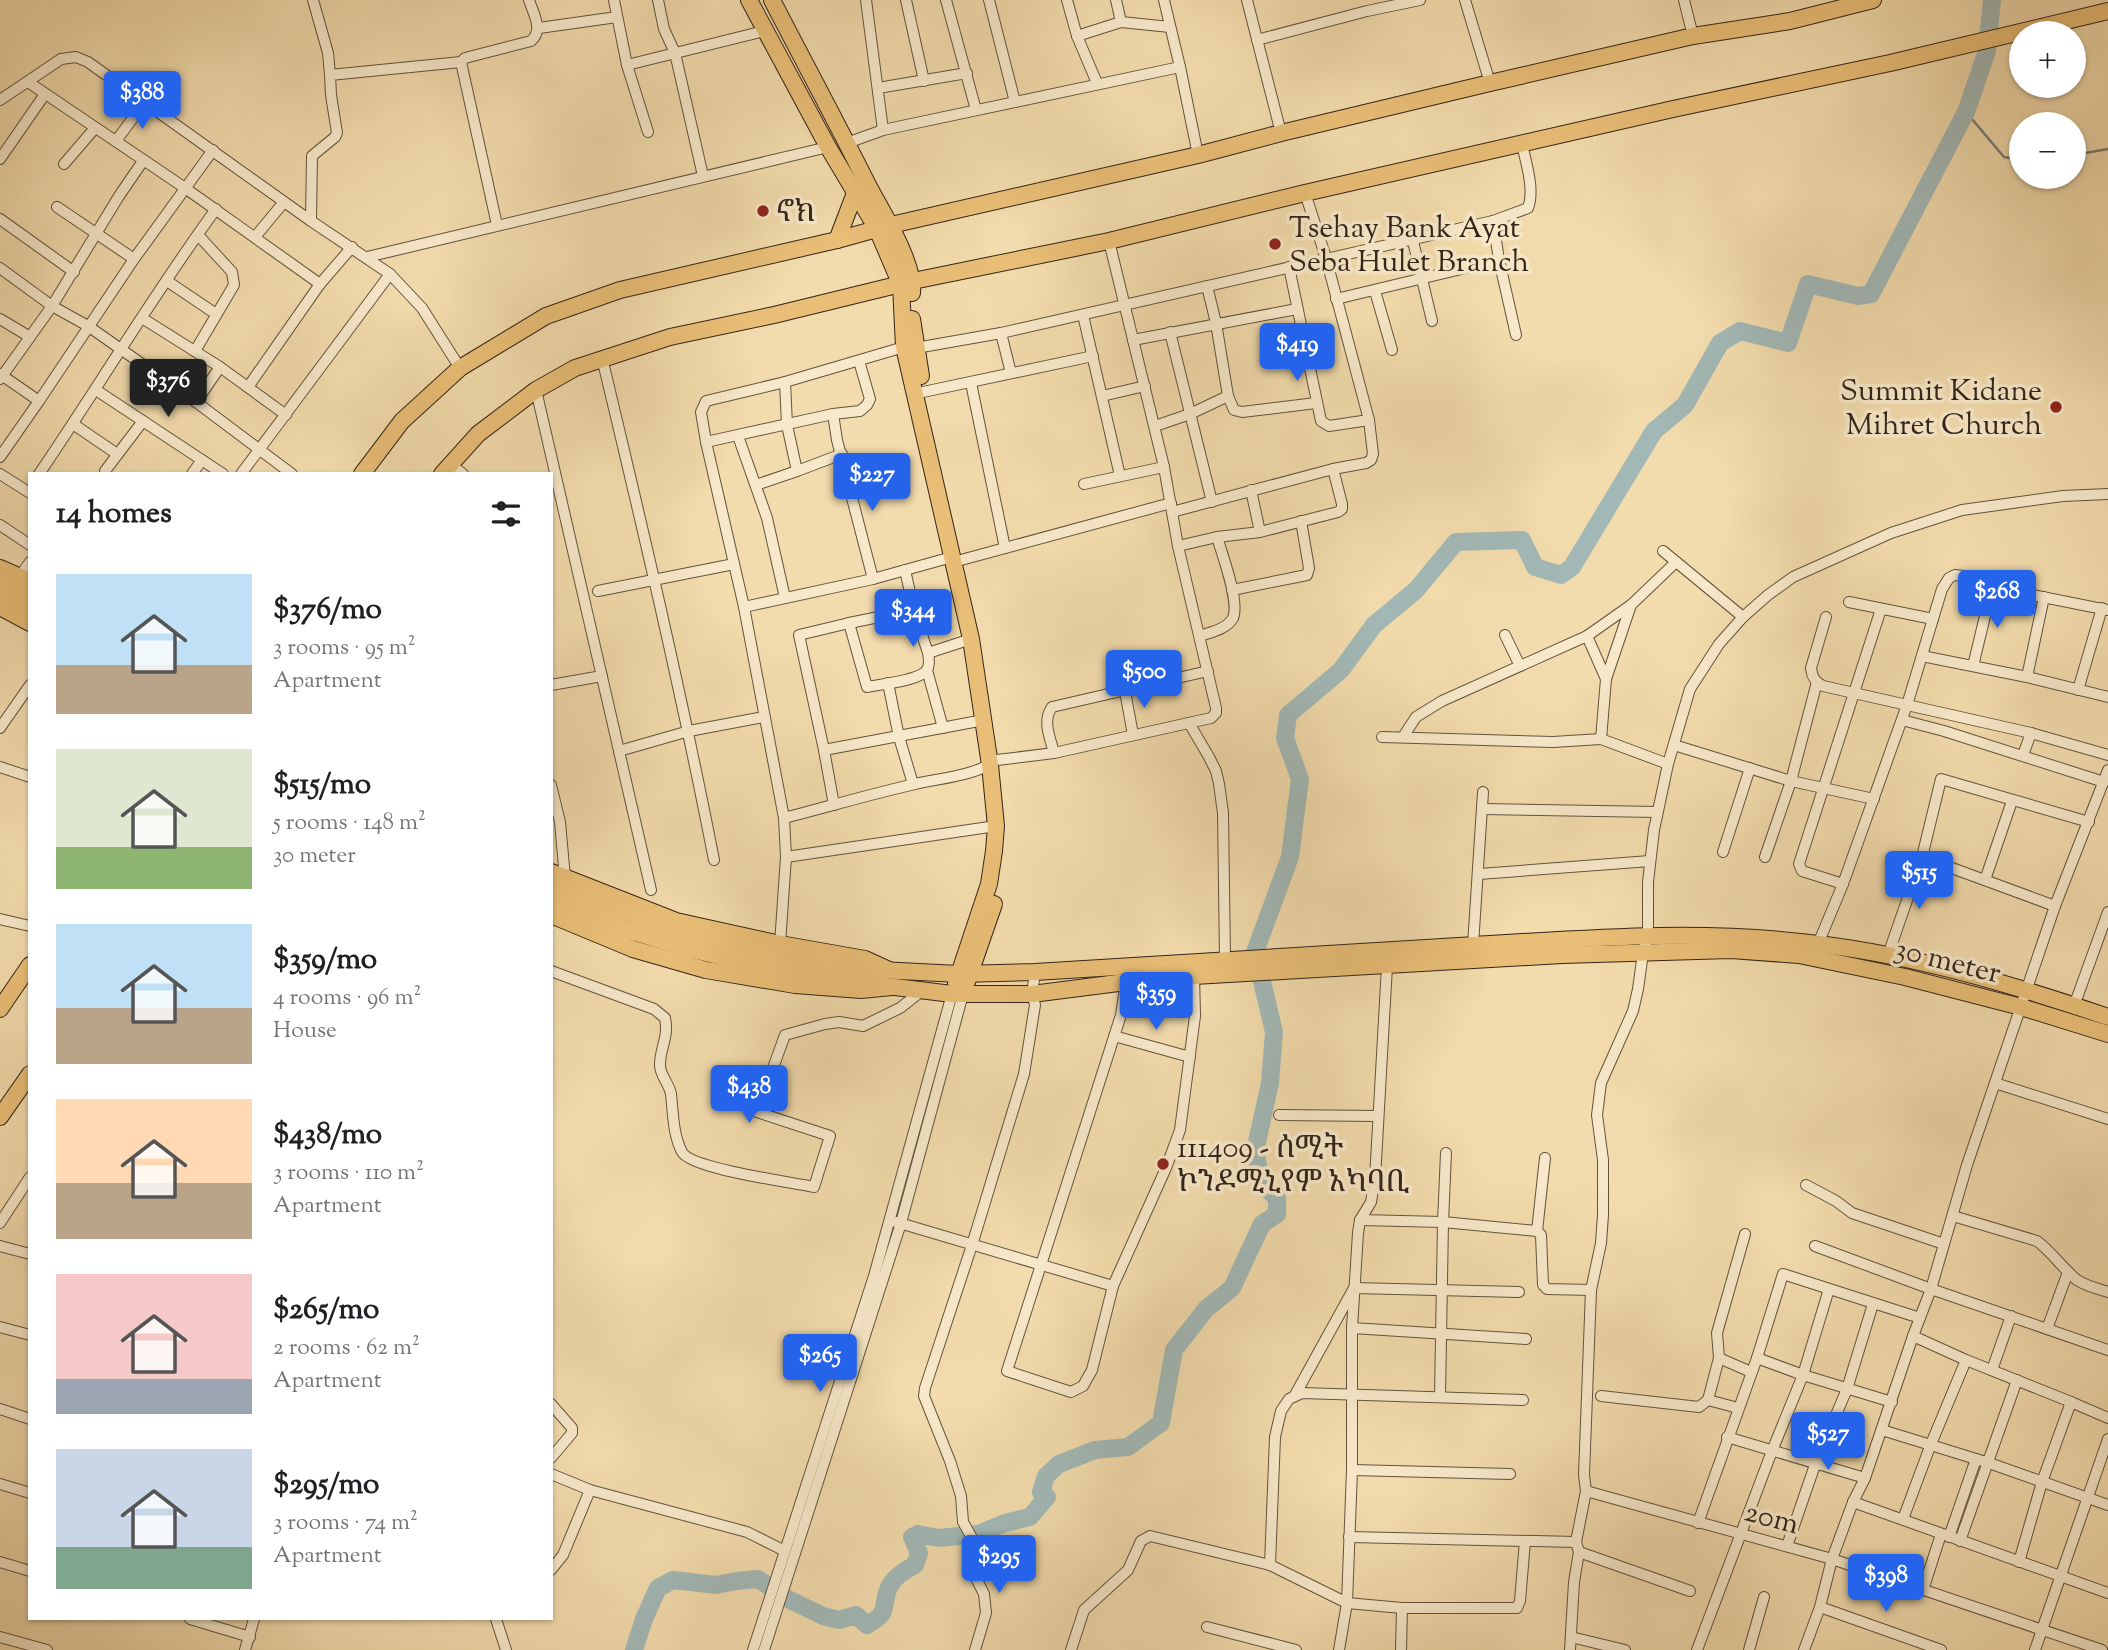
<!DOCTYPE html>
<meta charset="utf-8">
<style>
:root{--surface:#fff;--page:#f6f6f6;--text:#202124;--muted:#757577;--accent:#2563eb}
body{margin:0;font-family:"Sorts Mill Goudy","Noto Serif Ethiopic",serif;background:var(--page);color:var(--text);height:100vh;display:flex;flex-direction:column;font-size:26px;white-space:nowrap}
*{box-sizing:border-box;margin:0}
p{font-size:23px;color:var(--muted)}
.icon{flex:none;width:38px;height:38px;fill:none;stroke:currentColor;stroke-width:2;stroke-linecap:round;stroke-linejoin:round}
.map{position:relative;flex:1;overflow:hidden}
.side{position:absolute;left:28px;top:472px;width:525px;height:1148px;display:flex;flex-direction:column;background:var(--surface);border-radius:0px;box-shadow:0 2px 5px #0004}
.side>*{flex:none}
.fabs{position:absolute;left:2009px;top:21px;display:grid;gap:14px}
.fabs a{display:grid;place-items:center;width:77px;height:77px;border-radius:50%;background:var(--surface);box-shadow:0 2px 5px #0004;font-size:35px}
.price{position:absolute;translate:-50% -60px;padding:0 16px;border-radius:7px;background:var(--accent);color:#fff;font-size:23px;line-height:46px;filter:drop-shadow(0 2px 4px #0008)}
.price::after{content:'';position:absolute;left:50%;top:42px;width:21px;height:16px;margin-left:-10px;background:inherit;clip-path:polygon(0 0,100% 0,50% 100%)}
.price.current{background:#222;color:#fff}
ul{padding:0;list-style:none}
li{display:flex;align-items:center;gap:21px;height:175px;padding:0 28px}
li span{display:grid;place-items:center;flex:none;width:196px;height:140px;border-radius:0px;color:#555}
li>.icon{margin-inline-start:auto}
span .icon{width:84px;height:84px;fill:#fffc;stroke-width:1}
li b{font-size:30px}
h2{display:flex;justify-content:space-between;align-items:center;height:84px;padding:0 28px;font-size:30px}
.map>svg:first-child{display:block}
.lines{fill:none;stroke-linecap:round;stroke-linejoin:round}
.stream{stroke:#767d78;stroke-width:2.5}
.river{stroke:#a2b8b6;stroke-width:18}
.minor-casing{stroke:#63523e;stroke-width:12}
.primary-casing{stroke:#33241a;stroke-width:18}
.trunk-casing{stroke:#33241a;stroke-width:18}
.minor{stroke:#f7e8c9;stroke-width:10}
.primary{stroke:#e9be76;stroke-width:16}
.trunk{stroke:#e9be76;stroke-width:16}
.poi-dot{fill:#8f2418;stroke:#f7e8c9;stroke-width:2.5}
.labels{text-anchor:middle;stroke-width:7;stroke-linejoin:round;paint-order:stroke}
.poi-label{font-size:30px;fill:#33241a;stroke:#f7e8c9;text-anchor:start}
.street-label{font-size:30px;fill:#33241a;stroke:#f7e8c9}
</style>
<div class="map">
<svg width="2108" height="1650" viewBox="0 0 2108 1650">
<rect width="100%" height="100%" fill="#f2dbac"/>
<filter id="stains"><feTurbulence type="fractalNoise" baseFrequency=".00286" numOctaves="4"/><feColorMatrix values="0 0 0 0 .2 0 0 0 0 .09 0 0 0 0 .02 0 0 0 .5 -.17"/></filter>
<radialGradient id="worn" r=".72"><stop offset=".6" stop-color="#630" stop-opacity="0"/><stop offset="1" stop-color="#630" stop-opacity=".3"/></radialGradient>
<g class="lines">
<g class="stream">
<path d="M1966,112L2004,157L2021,160"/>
<path d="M2074,155L2108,149"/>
</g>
<path class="river" d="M634,1650L644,1619L658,1588L673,1580L716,1585L736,1581L758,1579L788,1599L823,1616L839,1620L856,1615L867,1625C891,1612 880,1608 889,1587C894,1577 905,1570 915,1565L919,1553L912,1537L918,1534L939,1538L978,1534L1005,1523L1030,1517L1047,1497L1041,1492L1046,1476L1059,1464L1095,1450L1128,1447L1161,1423L1174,1350L1206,1309L1232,1288L1262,1224L1277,1214V1198L1262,1184L1255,1151L1270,1083L1274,1032L1255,952L1290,857L1300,779L1285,738L1288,715L1341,670L1374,625L1416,590L1456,542L1522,540L1535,567L1561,575L1572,567L1654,431L1685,405L1720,343L1740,331L1788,343L1808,284L1858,296L1871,294L1966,112L1987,51L1992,0"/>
<g class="minor-casing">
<g id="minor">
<path d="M313,0L328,53L330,75"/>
<path d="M614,0L627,65L648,132"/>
<path d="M658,0L664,29L675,53L703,176"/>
<path d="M866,0L883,130"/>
<path d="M906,0L924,81"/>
<path d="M946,0L976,110"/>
<path d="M989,0L1015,102"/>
<path d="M1067,0L1077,36L1097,83"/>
<path d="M1116,0L1121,22"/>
<path d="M1247,0L1281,133"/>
<path d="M1465,0L1490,83"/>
<path d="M1684,0L1693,36"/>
<path d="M539,28L617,17"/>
<path d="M1077,36L1121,22L1170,27"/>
<path d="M1257,40L1367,11L1420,0"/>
<path d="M627,65L764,31"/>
<path d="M1180,67L1198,155"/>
<path d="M28,82L185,188L320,284"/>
<path d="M878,88L967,73"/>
<path d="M0,100L61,59L76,57L88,62L311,221L390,274L422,308L460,368"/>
<path d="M116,141L144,103"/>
<path d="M847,143L883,130L1180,67L1164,0"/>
<path d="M0,159L45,94"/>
<path d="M64,164L95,128"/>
<path d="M57,207L134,259"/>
<path d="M0,219L74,272"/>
<path d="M311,221L312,156L335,137L337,133L331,95L330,75L461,62"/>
<path d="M497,225L461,62L465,58L531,41C544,30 533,13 529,0"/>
<path d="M255,237L284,202"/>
<path d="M1412,237L1432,321"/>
<path d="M367,257L828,147"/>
<path d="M1499,260L1516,335"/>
<path d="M1289,267L1321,421L1329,426L1369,420"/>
<path d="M0,268L52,306L88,326L196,402L292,474"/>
<path d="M167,281L216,314"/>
<path d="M1207,286L1216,323L1228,396L1234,410L1242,412L1316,403"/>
<path d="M1375,291L1392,350"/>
<path d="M1336,299L1499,260L1493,221"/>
<path d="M1083,315L1120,476"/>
<path d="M142,318L220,367L286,415"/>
<path d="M0,319L30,337"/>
<path d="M1170,332L1212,502"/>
<path d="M1001,333L1011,373"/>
<path d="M1133,340L1297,309"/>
<path d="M916,348L1001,333L1493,221L1528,208C1535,190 1526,163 1522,144"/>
<path d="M195,351L234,285L232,272L198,235"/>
<path d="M602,358C642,525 681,691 714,860"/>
<path d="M0,374L39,401L0,457"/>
<path d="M0,379L52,306L119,196L143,161"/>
<path d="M785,382L787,425L797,471L842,454"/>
<path d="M971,383L1005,548"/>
<path d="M248,387L320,284L352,247"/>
<path d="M96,390L223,474"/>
<path d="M536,390L651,890"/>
<path d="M923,392L1093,356"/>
<path d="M1102,396L1145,386"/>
<path d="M39,401L134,259L213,150"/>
<path d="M196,402L220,367"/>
<path d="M833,414L837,440L873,579"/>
<path d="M73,424L117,454"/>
<path d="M1155,426L1190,414L1228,396"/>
<path d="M738,436L767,518L785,598"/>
<path d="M706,442L833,414L860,411L867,405L870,399L859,361"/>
<path d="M450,464L463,474"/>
<path d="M105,471L143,421"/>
<path d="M0,474L30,493"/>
<path d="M39,474C99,386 153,295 216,209"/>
<path d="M192,474L202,460"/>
<path d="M241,474L390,274"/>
<path d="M1084,484L1164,467"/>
<path d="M756,485L797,471"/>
<path d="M1251,490L1260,532"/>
<path d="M1172,512L1333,469L1366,463L1371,460L1373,454L1369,420L1326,258L1305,193"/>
<path d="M0,525L30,545"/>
<path d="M1178,546L1217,537L1260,532L1338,512L1342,509V504L1333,469"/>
<path d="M1663,551L1743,617"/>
<path d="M961,560L1171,503"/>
<path d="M905,570L914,610"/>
<path d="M20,576L30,562"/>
<path d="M1232,590L1307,575L1309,568L1301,521"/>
<path d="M598,591L734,564"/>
<path d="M1849,602L1933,619"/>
<path d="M744,607L873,579L952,557"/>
<path d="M1826,617L1811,668C1812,677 1815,682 1823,686L2031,733L2108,755"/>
<path d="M849,623L799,635L824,750L984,720"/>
<path d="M1505,635L1520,666"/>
<path d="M1200,636C1211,632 1227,629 1233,618C1240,602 1222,554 1217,537"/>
<path d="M1587,636L1606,679L1601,739L1668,764"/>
<path d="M928,653L914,610L849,623L867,687C881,684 919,681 927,670C930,665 929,658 928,653L971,639"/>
<path d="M1922,656L2027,677L2108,697"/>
<path d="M1973,666L1992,587"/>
<path d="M927,670L943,728"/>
<path d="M2027,677L2044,597"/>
<path d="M1606,679L1631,605"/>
<path d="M888,683L899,737L913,784"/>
<path d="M551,685L602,676"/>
<path d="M2078,690L2102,608"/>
<path d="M1125,691L1133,735"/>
<path d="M1902,720L1944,731L2104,782"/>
<path d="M1189,723L1209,757L1216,771L1219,784L1223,813L1225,959"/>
<path d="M0,728L30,685"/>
<path d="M1382,737L1553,742L1601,739"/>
<path d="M1403,737L1416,717L1442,701L1587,636L1631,605L1676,562"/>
<path d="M1674,745L1791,781L1874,799"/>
<path d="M824,750L834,805"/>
<path d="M619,751L689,731L764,717"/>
<path d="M1054,753C1050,737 1042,721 1052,707L1208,671"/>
<path d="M2023,755L2031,733"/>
<path d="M0,767L30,777"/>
<path d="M551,785L560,822L565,878"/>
<path d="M1483,809L1657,812"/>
<path d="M784,818C827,807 871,794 915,784C941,778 975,776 997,760L1054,753L1211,718L1216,713V708L1178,546L1164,467L1109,241"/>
<path d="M1723,852L1750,768"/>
<path d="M786,857L996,826"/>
<path d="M1765,857L1791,781L1817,682"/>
<path d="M1922,857L2055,906"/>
<path d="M1479,874L1650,861"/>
<path d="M1985,880L2012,801"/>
<path d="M1843,884L1802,871L1799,864L1881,609"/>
<path d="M0,919L30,926"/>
<path d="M780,944L786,857L784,818L744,607L706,442L701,412L706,401L785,382L904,347"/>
<path d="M1818,944L1843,884L1907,705L1942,589L1949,578L1955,575L1964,576L1992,587L2108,610"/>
<path d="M1473,945L1483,792"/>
<path d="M1888,955L1922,857L1941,779L2089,822"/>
<path d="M551,971L654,1009L665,1018C669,1038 660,1047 660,1065C660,1076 669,1083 671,1094C673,1112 673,1135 682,1152C691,1169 791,1182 814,1187L830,1136L757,1112L785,1035L825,1024L839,1022L863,1026L900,1008L923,990"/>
<path d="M1126,982L1121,1015L1007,1371L1071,1392L1083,1386L1092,1370L1113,1286L1166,1168L1180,1130L1195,1016L1194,976"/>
<path d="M2074,1006L2108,912"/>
<path d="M1114,1036L1190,1057"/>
<path d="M1995,1083L2108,1119"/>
<path d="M1279,1115L1378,1116"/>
<path d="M1806,1185L1836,1201L1852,1213L1944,1244"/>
<path d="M1953,1216L2037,1241C2052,1252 2062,1268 2077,1280C2086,1286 2098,1289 2108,1292"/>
<path d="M1360,1220L1443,1222L1537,1231L1541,1235L1543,1285L1547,1289L1591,1290"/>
<path d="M896,1222L1113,1286"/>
<path d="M0,1223L30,1177"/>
<path d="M1537,1231L1545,1158"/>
<path d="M1745,1234L1717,1333L1719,1358L1751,1372"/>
<path d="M0,1246L30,1254"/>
<path d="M1815,1246L1931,1289L2108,1350"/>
<path d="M0,1327L30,1335"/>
<path d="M1352,1328L1526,1339"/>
<path d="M2047,1329L2068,1272"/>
<path d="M1757,1358L1803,1375L1892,1402"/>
<path d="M1966,1360L2071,1402"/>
<path d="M1992,1370L2011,1316"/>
<path d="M1295,1395L1354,1288L1519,1292"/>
<path d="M1601,1396L1699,1407L1708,1400L1738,1408"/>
<path d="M1440,1397L1443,1222L1446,1153"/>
<path d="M1708,1400L1719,1358"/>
<path d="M551,1404L572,1428V1433L551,1458"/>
<path d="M0,1409L30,1419"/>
<path d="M1882,1430L1989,1463L2108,1505"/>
<path d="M1727,1437L1865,1478"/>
<path d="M1352,1470L1510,1474"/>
<path d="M551,1474L590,1490L747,1532L785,1551"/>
<path d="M0,1484L30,1493"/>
<path d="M1586,1491L1832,1559L2102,1650"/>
<path d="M1853,1502L2108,1593"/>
<path d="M1903,1519L1931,1444L1966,1360L1913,1336"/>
<path d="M1698,1523L1757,1358L1783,1274L1920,1318"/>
<path d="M1349,1537L1576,1542"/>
<path d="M1949,1537L1976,1459"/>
<path d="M1960,1541L2017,1380"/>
<path d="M1787,1546L1816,1462L1847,1389L1873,1304"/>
<path d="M1579,1552L1690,1591"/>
<path d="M0,1562L30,1571"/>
<path d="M2019,1562L2042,1482L2071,1402L2108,1418"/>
<path d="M1270,1565L1275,1437L1281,1411L1289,1399L1302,1393L1523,1400"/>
<path d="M551,1570L563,1555L590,1490"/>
<path d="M1923,1590L1941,1534"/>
<path d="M1820,1607L1941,1650"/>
<path d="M190,1619L250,1637"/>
<path d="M496,1619L506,1650"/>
<path d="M1207,1627L1296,1650"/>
<path d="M0,1637L47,1650"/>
<path d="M1571,1637L1625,1650"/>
<path d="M245,1650L254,1619"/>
<path d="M753,1650L874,1276L952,994"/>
<path d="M764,1650L901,1223L963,994"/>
<path d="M975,1650L986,1613L984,1594L977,1580L973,1561L972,1538L963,1522L961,1496L950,1461L924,1396L925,1388L972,1245L1024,1074L1035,1005L1032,994L1035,972"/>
<path d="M1071,1650L1084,1610L1128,1570L1141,1541L1150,1536L1270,1565L1347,1603L1402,1608H1517L1520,1601L1525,1541"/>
<path d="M1339,1650L1347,1603L1352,1470V1328L1358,1233L1360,1220L1371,1202L1375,1179L1387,966"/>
<path d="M1401,1650L1402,1608"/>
<path d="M1570,1650L1574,1582L1579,1552L1576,1542L1586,1491L1584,1475L1591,1290L1601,1243L1603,1215V1160L1597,1115L1601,1083L1633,1011L1638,989L1643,953L1648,936V882L1654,830L1668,764L1690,689L1719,644L1743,617L1768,595L1793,577L1891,533L1962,510L2063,496L2108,494"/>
<path d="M1697,1650L1772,1451L1803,1375L1829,1289"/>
<path d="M1749,1650L1764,1597"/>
<path d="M1804,1650L1820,1607L1832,1559L1853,1502L1865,1478L1913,1336L1931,1289L1967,1165L2055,906L2108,770"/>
<path d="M2035,1650L2108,1439"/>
</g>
</g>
<g class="primary-casing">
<g id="primary">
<path d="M749,0L828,147L877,229L901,285L904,347L971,639L990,765L996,826L994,851L989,884L956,983"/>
<path d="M772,0C804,62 837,123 868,185C882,212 915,263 912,293"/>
<path d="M912,319L921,376"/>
<path d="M0,581L30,594"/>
<path d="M0,594L30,607"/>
<path d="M551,885L683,934L749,950L820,963L860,969L959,974L1035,972C1182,962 1329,953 1475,945C1590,938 1704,929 1818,944C1917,956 2014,985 2108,1017"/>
<path d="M551,899L624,929L689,949L778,970L838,980L952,994H1032L1126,982L1194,976L1562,955L1731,950L1799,955L1905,977L2021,1007L2108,1034"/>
<path d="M967,982L994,904"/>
</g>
</g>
<g class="trunk-casing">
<g id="trunk">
<path d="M837,240L855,193"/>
<path d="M362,474L402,421L460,368L546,316L620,290L837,240L891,225L1198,155L1281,133L1490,83L1693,36L1790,21L1873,0"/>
<path d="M442,474L478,434L536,390L575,368L670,337L774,315L913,281L1109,241L1305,193L1673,109L1890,63L2108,11"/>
<path d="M0,568L30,581"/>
<path d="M0,607L30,623"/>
<path d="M551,872L676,921L780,944L865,959L889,970"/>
<path d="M551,915L633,949L706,970L795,985L861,990L892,987"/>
<path d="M0,1009L30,965"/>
<path d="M0,1117L30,1074"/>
</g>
</g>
<use href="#minor" class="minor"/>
<use href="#primary" class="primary"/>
<use href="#trunk" class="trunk"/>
</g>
<g class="poi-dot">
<circle cx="763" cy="211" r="7"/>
<circle cx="1275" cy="244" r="7"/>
<circle cx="2056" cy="407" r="7"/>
<circle cx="1163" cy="1164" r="7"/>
</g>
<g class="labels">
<g class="poi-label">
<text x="777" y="221">ኖክ</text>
<text x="1289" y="237">Tsehay Bank Ayat<tspan x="1289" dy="34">Seba Hulet Branch</tspan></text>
<text x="2042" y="400" text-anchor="end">Summit Kidane<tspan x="2042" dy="34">Mihret Church</tspan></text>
<text x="1177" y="1157">111409 - ሰሚት<tspan x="1177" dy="34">ኮንዶሚኒየም አካባቢ</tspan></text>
</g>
<g class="street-label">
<text transform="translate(1948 960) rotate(14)" y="10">30 meter</text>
<text transform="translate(1772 1517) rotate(15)" y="10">20m</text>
</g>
</g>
<rect width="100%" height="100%" filter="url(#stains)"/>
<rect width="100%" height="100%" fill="url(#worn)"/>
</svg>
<div class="fabs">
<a>+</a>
<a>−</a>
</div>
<b class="price" style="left:142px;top:131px">$388</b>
<b class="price" style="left:1297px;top:383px">$419</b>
<b class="price current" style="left:168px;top:419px">$376</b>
<b class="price" style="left:872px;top:513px">$227</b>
<b class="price" style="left:1997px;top:630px">$268</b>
<b class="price" style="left:913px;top:649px">$344</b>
<b class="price" style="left:1144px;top:710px">$500</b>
<b class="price" style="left:1919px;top:911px">$515</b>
<b class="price" style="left:1156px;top:1032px">$359</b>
<b class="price" style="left:749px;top:1125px">$438</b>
<b class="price" style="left:820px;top:1394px">$265</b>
<b class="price" style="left:1828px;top:1472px">$527</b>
<b class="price" style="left:999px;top:1595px">$295</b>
<b class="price" style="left:1886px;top:1614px">$398</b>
<section class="side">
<h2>14 homes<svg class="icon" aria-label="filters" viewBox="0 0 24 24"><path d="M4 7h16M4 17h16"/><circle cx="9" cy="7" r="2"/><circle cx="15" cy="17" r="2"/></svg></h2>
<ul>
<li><span style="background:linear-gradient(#bfe0f5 65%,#b9a48a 0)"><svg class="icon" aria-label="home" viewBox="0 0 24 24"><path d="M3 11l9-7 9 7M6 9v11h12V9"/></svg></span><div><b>$376/mo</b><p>3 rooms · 95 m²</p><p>Apartment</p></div></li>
<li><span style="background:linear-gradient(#dfe7d0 70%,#8fb573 0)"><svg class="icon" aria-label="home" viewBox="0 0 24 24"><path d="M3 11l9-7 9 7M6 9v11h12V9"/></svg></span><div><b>$515/mo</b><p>5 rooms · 148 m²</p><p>30 meter</p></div></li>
<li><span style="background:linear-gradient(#bfe0f5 60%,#b9a48a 0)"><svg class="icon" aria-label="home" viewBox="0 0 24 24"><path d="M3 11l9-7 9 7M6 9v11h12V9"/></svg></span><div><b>$359/mo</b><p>4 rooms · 96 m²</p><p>House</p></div></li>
<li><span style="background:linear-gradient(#ffd9b3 60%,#b9a48a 0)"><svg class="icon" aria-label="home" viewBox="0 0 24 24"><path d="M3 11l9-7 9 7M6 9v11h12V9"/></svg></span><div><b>$438/mo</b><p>3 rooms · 110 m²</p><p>Apartment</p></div></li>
<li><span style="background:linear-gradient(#f6c9c9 75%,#9aa5b1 0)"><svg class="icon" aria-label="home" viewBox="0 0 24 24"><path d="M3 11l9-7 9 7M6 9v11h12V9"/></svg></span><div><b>$265/mo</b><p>2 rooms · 62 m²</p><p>Apartment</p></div></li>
<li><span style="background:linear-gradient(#c9d6e8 70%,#7fa58c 0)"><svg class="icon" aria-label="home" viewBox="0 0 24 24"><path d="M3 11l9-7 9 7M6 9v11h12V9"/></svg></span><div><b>$295/mo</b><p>3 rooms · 74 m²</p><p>Apartment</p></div></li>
</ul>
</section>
</div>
